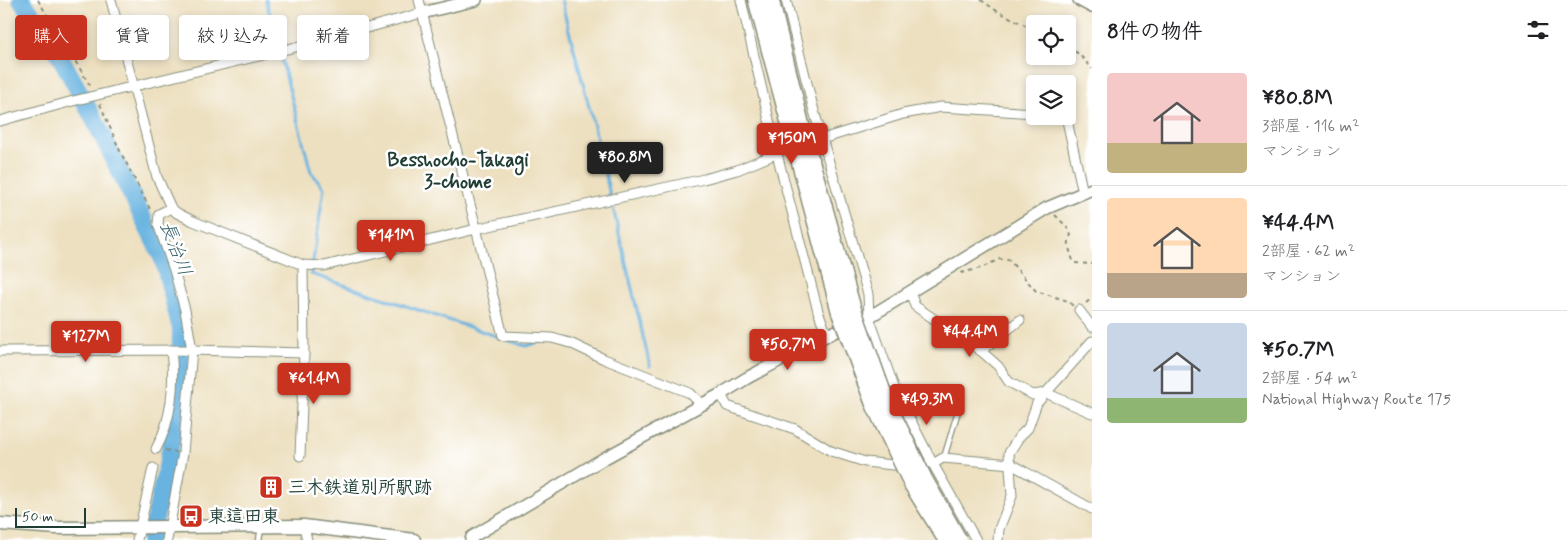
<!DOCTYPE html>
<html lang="ja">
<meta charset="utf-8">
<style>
:root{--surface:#fff;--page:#f2f2f2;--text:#202124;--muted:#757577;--line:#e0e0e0;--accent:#c8321e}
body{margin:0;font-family:Mynerve,"Klee One",sans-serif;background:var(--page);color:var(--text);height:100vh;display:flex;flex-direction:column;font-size:19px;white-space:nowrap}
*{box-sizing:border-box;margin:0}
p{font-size:16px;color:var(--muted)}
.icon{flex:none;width:28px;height:28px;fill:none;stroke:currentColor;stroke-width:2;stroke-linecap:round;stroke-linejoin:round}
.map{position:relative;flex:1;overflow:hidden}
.drawer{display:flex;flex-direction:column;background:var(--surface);width:475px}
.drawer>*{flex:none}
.hud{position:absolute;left:15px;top:15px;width:475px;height:45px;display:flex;gap:10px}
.tools{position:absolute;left:1026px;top:15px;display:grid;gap:10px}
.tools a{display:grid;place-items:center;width:50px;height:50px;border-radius:5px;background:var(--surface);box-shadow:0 2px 8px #0003;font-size:25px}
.scale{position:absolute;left:15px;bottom:12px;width:71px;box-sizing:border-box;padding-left:5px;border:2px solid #1f3d34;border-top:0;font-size:14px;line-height:18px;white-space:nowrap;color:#1f3d34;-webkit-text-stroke:4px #fff;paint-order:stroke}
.price{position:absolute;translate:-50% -42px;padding:0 11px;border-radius:5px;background:var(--accent);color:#fff;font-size:16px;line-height:32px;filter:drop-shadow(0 1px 2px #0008)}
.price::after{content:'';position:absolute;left:50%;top:30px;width:15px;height:11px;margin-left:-8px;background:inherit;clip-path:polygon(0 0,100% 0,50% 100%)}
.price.on{background:#222;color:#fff}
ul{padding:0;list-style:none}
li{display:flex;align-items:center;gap:15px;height:125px;padding:0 15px}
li+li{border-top:1px solid var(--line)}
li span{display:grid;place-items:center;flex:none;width:140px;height:100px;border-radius:5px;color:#555}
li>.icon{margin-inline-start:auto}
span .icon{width:60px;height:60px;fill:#fffc;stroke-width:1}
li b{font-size:21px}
h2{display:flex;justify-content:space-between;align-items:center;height:60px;padding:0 15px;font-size:21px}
.pill{padding:0 18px;border-radius:5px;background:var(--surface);box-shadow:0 2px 8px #0003;font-size:18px;line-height:45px}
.pill.on{background:var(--accent);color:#fff}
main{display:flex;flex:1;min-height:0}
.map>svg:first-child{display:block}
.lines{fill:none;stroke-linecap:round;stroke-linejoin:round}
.stream{stroke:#68b3e0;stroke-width:3}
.river{stroke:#68b3e0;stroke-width:18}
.street-tunnel{stroke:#c4bfa4;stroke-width:9;stroke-dasharray:9 4.5;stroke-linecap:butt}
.lane-casing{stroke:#868e7a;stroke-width:7}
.street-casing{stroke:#868e7a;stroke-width:11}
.secondary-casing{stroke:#868e7a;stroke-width:14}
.primary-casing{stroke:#868e7a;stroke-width:15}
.highway-casing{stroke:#868e7a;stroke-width:18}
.path{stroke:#868e7a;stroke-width:2;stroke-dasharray:4 4;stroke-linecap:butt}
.lane{stroke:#fff;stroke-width:4.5}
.street{stroke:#fff;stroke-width:9}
.secondary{stroke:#fff;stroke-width:11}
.primary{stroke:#fff;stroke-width:12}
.highway{stroke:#fff;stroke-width:15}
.highway-bridge-casing{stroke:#868e7a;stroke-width:18;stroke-linecap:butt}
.highway-bridge{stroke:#fff;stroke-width:15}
.labels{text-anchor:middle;stroke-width:5;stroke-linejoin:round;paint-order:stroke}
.poi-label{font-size:18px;font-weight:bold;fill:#1f3d34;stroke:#fff;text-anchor:start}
.neighbourhood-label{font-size:19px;font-weight:bold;fill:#1f3d34;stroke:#fff}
.water-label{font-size:19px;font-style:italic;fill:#356068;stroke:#fff}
</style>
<main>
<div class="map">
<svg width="1092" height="540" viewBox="0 0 1092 540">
<rect width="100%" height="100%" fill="#fff"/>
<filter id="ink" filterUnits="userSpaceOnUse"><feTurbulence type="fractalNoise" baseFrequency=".02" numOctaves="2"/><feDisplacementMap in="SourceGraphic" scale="10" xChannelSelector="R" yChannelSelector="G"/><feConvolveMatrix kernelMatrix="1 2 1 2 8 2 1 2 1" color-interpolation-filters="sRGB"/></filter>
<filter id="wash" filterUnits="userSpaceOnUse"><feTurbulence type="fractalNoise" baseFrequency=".0096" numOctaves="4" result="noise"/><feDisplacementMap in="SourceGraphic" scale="20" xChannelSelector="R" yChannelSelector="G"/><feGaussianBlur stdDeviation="1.12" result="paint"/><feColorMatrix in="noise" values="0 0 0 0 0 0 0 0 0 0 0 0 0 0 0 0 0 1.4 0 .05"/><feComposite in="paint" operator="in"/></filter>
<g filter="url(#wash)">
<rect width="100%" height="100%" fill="#ede0c0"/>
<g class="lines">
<g class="stream">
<path d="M266,0L311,172L324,188L311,274L502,338"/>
<path d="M561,0L593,122L650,366"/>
<path d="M507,340L526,346L542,341"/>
</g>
<path class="river" d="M21,0L50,38L97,125L163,259L181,329L180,393L168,462L150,540"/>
</g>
</g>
<g filter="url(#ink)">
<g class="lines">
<path class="street-tunnel" d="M778,153L822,139"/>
<g class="lane-casing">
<g id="lane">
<path d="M944,458L960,404"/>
<path d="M259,540L261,527"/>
</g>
</g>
<g class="street-casing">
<g id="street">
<path d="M111,0L157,177L171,208L177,213L193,221L303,265L324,266L476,229L704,179L737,170L778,153"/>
<path d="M419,0L503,336L552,338L570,343L604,359L690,393L701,404"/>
<path d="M741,0L777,154L818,311L827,335"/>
<path d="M786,0L814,111L868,294L869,317L895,390L933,464L976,540"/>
<path d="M1066,116L1083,193"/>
<path d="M0,121L73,101L304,45L422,13"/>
<path d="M822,139L903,114L941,107L1035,113"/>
<path d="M910,292L915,306L981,351L998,366L1009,382L1033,395L1046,393L1092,413"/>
<path d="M1079,310L1092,327"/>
<path d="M0,351L192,350L304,353"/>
<path d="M981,351L1020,320"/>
<path d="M721,394L727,406L795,429L831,451L865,462L893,465L906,464"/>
<path d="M156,449C172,420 175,383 171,350"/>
<path d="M300,456L304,353L303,265"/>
<path d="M929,463L933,464L943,458L1011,464L1092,509"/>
<path d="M304,526L307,540"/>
<path d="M137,540L153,468"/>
<path d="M167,540L183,453L192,350L185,310L174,270L158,224L159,214L171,208"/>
<path d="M998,540L999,529L1012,496L1009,453L1019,437L1028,428L1037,403L1092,341"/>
</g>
</g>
<g class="secondary-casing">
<g id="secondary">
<path d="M1079,0L1092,7"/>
<path d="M422,13L476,0"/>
<path d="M471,540L472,537L603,459L721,394L747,378L827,335L869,317L1047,208L1092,189"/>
</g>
</g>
<g class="primary-casing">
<path id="primary" d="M0,524L57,528L304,526L414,540"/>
</g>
<g class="highway-casing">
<g id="highway">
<path d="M756,0L840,314"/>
<path d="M771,0L803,131L853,308"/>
</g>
</g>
<g class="path">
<path d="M38,0L91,87"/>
<path d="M981,0L997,11L1035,30"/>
<path d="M1068,47L1079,54L1092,69"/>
<path d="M100,104L120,151L151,211"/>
<path d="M1055,215L1066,226L1071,235C1066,243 1071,255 1074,263L1092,264"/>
<path d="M961,273L981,268L1000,259L1009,260L1036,291L1068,301L1073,306"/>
<path d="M1086,303L1092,298"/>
<path d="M165,450L176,452"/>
</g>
<use href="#lane" class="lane"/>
<use href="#street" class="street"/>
<use href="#secondary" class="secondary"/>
<use href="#primary" class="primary"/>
<use href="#highway" class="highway"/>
<g class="highway-bridge-casing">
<g id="highway-bridge">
<path d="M853,308L886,400L925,480L959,540"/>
<path d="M840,314L873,403L912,485L946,540"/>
</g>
</g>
<use href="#highway-bridge" class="highway-bridge"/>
</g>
</g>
<defs>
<g id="building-square" transform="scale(1.25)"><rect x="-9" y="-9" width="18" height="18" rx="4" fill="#c8321e" stroke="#fff"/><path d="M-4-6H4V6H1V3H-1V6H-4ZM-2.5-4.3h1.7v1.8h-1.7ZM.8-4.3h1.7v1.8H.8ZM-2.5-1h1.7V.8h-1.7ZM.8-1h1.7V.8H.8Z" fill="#fff"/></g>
<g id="bus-square" transform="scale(1.25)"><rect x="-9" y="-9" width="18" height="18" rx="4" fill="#c8321e" stroke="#fff"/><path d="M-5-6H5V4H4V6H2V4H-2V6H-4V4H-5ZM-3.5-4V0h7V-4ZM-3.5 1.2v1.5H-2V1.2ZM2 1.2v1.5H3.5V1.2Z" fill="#fff"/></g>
</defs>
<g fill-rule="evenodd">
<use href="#building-square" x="271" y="487"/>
<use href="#bus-square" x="191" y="516"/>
</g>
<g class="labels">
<g class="poi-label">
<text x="288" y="493">三木鉄道別所駅跡</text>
<text x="208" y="522">東這田東</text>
</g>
<g class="neighbourhood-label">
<text x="458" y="166">Besshocho-Takagi<tspan x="458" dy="22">3-chome</tspan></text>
</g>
<g class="water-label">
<text transform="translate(177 248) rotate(69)" y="7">長治川</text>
</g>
</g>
</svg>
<div class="tools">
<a><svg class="icon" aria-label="locate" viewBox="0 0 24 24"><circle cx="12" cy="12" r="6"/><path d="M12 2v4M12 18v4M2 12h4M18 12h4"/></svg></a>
<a><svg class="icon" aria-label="layers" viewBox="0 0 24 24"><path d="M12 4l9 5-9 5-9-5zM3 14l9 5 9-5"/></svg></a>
</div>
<div class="scale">50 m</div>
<b class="price" style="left:792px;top:165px">¥150M</b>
<b class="price on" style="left:625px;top:184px">¥80.8M</b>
<b class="price" style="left:391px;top:262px">¥141M</b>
<b class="price" style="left:970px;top:358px">¥44.4M</b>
<b class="price" style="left:86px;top:363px">¥127M</b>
<b class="price" style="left:788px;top:371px">¥50.7M</b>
<b class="price" style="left:314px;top:405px">¥61.4M</b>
<b class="price" style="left:927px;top:426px">¥49.3M</b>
<div class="hud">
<a class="pill on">購入</a>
<a class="pill">賃貸</a>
<a class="pill">絞り込み</a>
<a class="pill">新着</a>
</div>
</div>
<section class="drawer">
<h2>8件の物件<svg class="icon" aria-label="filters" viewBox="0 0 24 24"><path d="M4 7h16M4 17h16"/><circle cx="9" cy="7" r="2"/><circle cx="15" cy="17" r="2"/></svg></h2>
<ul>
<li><span style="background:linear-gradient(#f6c9c9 70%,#c2b280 0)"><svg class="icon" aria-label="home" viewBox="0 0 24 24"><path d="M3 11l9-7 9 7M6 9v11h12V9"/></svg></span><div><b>¥80.8M</b><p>3部屋 · 116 m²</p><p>マンション</p></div></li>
<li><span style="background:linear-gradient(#ffd9b3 75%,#b9a48a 0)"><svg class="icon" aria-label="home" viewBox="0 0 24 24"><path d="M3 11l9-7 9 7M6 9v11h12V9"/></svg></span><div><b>¥44.4M</b><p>2部屋 · 62 m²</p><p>マンション</p></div></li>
<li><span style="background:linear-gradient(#c9d6e8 75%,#8fb573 0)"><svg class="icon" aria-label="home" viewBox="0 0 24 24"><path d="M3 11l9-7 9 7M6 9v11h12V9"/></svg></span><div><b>¥50.7M</b><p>2部屋 · 54 m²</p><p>National Highway Route 175</p></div></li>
</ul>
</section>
</main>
